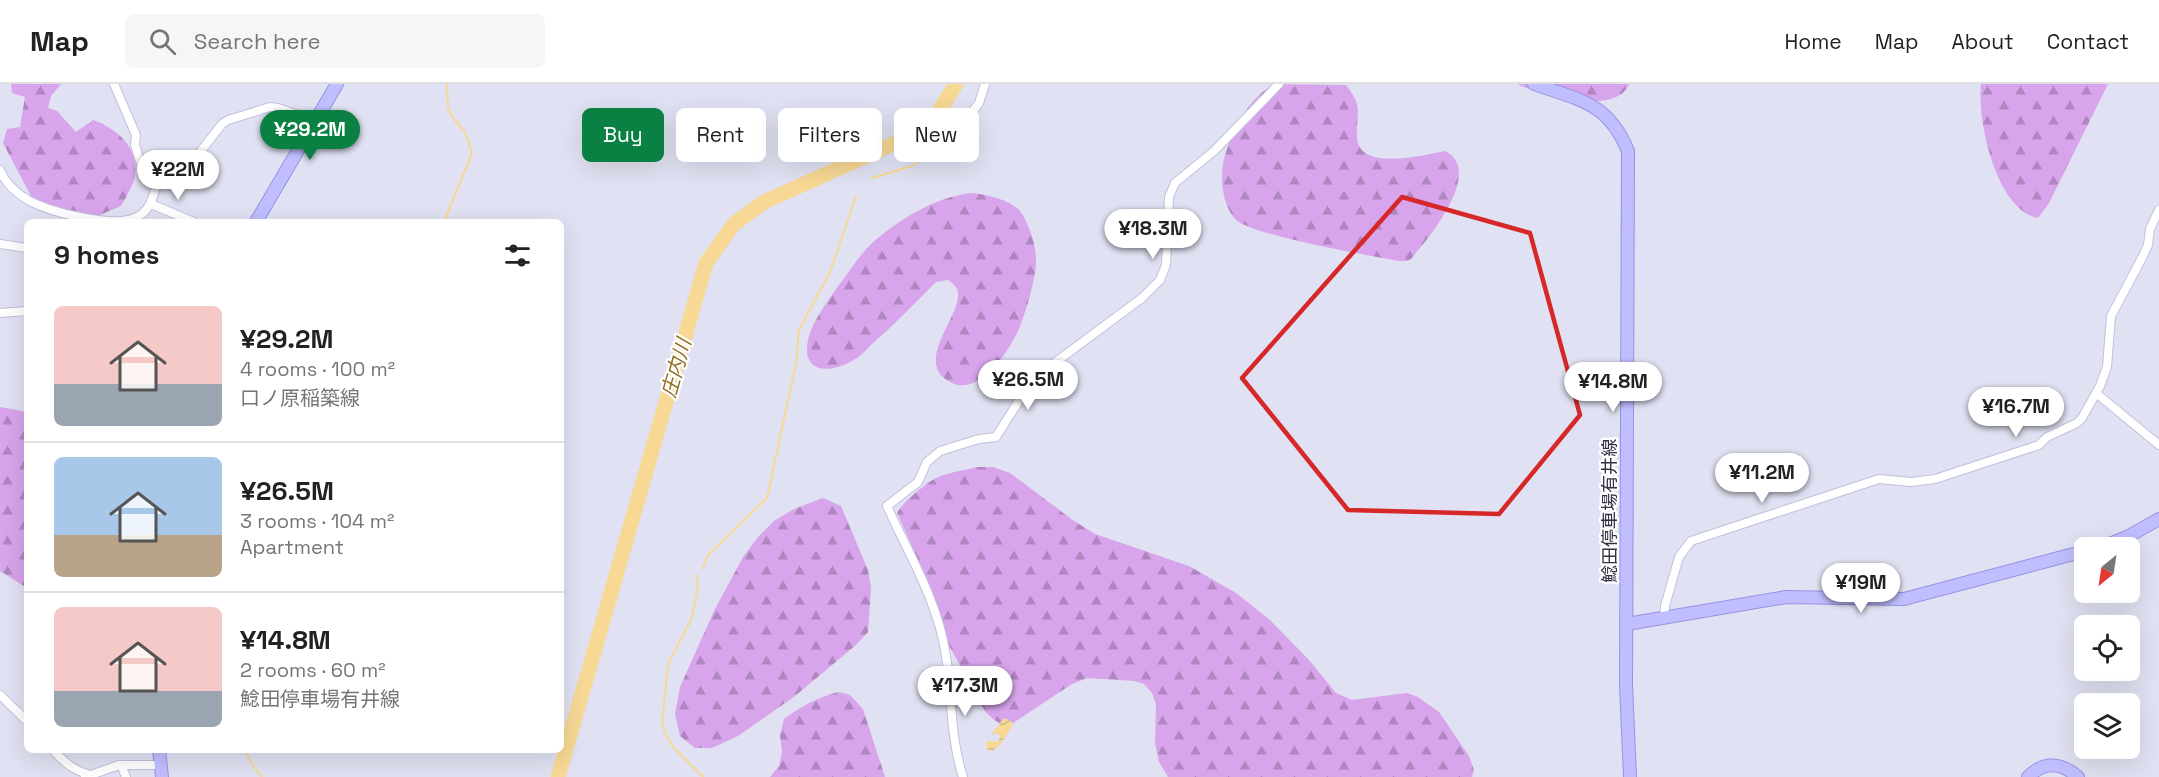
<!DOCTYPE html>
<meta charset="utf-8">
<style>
:root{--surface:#fff;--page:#f6f6f6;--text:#222;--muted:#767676;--line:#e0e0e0;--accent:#0b8043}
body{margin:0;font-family:"Space Grotesk","Noto Sans JP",sans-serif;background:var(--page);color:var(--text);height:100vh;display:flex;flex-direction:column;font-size:22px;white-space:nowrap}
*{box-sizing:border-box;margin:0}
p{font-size:20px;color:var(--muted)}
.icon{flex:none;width:33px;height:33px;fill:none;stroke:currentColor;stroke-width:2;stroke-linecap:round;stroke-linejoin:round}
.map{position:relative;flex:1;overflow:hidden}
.side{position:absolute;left:24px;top:135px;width:540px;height:534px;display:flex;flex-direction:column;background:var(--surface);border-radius:9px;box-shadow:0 6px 24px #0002}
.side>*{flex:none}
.hud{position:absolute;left:582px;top:24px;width:570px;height:54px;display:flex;gap:12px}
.needle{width:39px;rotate:210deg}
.buttons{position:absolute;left:2074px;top:453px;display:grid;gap:12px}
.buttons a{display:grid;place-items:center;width:66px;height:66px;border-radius:9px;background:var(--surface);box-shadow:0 6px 24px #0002;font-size:30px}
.price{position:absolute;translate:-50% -51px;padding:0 14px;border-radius:21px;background:#fff;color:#222;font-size:20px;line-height:39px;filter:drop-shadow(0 2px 3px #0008)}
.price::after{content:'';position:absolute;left:50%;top:36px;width:18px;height:14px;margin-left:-9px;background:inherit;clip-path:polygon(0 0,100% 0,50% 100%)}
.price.on{background:var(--accent);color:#fff}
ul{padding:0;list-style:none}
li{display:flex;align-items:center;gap:18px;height:150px;padding:0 30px}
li+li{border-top:2px solid var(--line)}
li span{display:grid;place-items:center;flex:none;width:168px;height:120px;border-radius:9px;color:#555}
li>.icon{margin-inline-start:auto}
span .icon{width:72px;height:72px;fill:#fffc;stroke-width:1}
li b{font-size:26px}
h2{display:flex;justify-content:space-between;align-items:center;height:72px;padding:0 30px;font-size:26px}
.tag{padding:0 21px;border-radius:9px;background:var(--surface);box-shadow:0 6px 24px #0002;font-size:21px;line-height:54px}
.tag.on{background:var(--accent);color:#fff}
header{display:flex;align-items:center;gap:36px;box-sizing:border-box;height:84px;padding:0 30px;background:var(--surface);border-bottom:2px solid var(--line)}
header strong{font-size:28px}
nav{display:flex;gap:33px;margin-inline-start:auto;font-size:21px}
.search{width:420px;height:54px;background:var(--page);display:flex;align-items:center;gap:15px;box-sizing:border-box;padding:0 21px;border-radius:9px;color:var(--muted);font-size:22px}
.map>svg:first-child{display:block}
.forest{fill:url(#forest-firs)}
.water{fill:url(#water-waves)}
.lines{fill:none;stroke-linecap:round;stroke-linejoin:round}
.stream{stroke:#f7d895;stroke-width:2}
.river{stroke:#f7d895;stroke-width:15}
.street-casing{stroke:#c0c1dc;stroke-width:10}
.secondary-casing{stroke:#9493e4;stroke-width:14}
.street{stroke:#fff;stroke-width:8}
.secondary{stroke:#c0beff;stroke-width:12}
.marked{fill:none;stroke:#d62828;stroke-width:4.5;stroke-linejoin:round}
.labels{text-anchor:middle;stroke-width:4.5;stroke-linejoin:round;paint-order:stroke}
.street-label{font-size:18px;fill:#313344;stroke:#fff}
.water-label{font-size:20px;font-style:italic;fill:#8e6c1e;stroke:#fff}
</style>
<header>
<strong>Map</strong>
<div class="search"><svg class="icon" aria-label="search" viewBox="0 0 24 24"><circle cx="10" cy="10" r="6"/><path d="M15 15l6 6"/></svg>Search here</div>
<nav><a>Home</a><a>Map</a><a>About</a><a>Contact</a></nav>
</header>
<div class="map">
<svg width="2159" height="693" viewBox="0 0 2159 693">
<defs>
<pattern id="forest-firs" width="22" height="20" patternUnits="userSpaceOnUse" patternTransform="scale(1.5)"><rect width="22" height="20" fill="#d8a4eb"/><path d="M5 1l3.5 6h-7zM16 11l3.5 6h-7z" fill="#b086c0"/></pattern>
<pattern id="water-waves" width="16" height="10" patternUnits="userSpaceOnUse" patternTransform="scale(1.5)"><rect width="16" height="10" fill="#f7d895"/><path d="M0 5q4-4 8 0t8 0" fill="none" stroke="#d4ba82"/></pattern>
</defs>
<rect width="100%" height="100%" fill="#e0e1f2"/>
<g class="forest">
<path d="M11,0H61L51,12L48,24L57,27L76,48L93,36C116,44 140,64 135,92C133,102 126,113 121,122L95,133L66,126L32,114L3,59L7,45L20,43L25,13L12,9Z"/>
<path d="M1275,0L1346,1C1364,24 1356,28 1357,54C1359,88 1425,71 1445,67C1485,87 1428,155 1411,175L1408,177H1399C1372,172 1249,151 1235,135C1220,117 1219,86 1227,65C1236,40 1251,12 1275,0Z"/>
<path d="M1517,0H1629C1616,33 1541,10 1517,0Z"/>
<path d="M1981,0H2108L2049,119L2038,134C1996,126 1977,37 1981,0Z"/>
<path d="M970,109C984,110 1003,114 1014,122C1021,126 1024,133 1027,140C1034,154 1038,173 1035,189C1032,206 1025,231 1018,247C1009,267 979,312 952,299C911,280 961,233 958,209C957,202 953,200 948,196L936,198C915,219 895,240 873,259C867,265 860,273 852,277C827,291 799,288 809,252C815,233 828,217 839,201C849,188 859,172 870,161C898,136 933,114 970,109Z"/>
<path d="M0,323L27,328V504L0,487Z"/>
<path d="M978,383H993L1010,389L1074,437L1095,450L1189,482L1236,509L1270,536L1309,576L1336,609L1352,616L1407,609L1418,613L1439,628L1469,672L1474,686L1472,693H1168L1159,678L1155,659L1156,620L1152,609L1144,600L1135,597L1087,594L1072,600L1010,641C999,641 992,635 985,627L946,556L931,504L897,429C903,418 925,400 936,394C949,388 965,386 978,383Z"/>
<path d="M823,414L841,422L868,486L871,504L868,548L856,561L795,612L738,652L712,664H695L680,652L675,630L680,603L714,527L743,473L758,453L774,437L794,425Z"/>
<path d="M839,608L850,611L863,625L885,693H770L779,682L782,668L780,651L784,635C800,623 820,612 839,608Z"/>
</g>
<path class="water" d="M1004,634L1011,637L1013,641L999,662L992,667L988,666L986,660L987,657L998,658L1000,652L995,649L990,652Z"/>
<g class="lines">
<g class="stream">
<path d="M872,94L912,82L942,62"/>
<path d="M444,138L472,69L465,48L453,34L448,25L447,0"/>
<path d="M703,484L707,472L767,414L796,280L799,246L830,188L856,112"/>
<path d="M696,491L698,505L691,536L668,580L662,639L665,649L673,663L703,693"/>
<path d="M245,666L254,683L262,693"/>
</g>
<path class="river" d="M558,693L706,179L734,140L764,118L915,50L938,29L956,0"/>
<g class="street-casing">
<g id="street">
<path d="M114,0L136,51L135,61L141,80L158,98"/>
<path d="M954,52L979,19L985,0"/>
<path d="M0,86C5,98 16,109 28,116C50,128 114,145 137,133C151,126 153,111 158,98L190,81L222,40L228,36L270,23L278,24L316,37"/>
<path d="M151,120L194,138"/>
<path d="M0,160L27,164"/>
<path d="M0,229L27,227"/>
<path d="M2096,309L2159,361"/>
<path d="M1664,534L1665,522L1679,473L1691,457L1879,395L1911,398L1935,395L2039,361L2047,353L2077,339L2082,334L2100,302L2107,283L2111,232L2142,174L2148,161L2150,145L2159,126"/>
<path d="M0,611L27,637"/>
<path d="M53,666C65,679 73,686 90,691"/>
<path d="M121,681L126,693"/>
<path d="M85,693L119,681H160"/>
<path d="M963,693C947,644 954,593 940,544C928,501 905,462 887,422L918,398L927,378L940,367L979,355L996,353L1022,312L1045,286L1142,214L1160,196L1166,181L1169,113L1175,99L1214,67L1279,0"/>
</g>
</g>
<g class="secondary-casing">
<g id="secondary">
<path d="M1534,0C1579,16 1608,18 1628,67L1626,601L1630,693"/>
<path d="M256,138L337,0"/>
<path d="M2099,464L2127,453L2159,435"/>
<path d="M1627,540L1786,513L1904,515L2085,467"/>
<path d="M159,666L162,693"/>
<path d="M2028,693C2044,677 2061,678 2078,693"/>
</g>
</g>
<use href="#street" class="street"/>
<use href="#secondary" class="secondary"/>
</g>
<path class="marked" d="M1402,113L1530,149L1580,331L1499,430L1348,426L1242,294Z"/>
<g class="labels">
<g class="street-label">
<text transform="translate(1610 427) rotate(-90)" y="6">鯰田停車場有井線</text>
</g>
<g class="water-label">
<text transform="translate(676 284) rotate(-74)" y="7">庄内川</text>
</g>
</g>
</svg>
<div class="buttons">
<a><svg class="needle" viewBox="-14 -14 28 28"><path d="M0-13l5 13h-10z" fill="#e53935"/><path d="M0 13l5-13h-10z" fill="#767676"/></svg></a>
<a><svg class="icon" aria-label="locate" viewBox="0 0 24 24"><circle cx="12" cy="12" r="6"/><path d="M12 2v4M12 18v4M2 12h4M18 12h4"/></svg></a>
<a><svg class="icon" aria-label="layers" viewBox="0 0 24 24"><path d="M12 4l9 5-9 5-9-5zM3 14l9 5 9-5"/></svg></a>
</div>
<b class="price on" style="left:310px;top:77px">¥29.2M</b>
<b class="price" style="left:178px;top:117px">¥22M</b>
<b class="price" style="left:1153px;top:176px">¥18.3M</b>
<b class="price" style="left:1028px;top:327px">¥26.5M</b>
<b class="price" style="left:1613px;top:329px">¥14.8M</b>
<b class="price" style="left:2016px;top:354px">¥16.7M</b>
<b class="price" style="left:1762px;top:420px">¥11.2M</b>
<b class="price" style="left:1861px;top:530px">¥19M</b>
<b class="price" style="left:965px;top:633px">¥17.3M</b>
<div class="hud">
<a class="tag on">Buy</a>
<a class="tag">Rent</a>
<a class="tag">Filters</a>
<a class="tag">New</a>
</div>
<section class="side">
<h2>9 homes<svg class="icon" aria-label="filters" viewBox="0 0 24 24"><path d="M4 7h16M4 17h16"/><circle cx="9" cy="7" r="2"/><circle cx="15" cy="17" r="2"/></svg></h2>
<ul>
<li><span style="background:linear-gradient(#f6c9c9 65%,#9aa5b1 0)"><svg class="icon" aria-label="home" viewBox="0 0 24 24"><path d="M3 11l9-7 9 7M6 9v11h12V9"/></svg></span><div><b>¥29.2M</b><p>4 rooms · 100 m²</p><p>口ノ原稲築線</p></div></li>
<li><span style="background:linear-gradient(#a9c7e8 65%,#b9a48a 0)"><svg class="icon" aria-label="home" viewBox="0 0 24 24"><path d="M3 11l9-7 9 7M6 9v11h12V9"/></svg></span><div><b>¥26.5M</b><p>3 rooms · 104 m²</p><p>Apartment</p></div></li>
<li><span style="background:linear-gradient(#f6c9c9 70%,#9aa5b1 0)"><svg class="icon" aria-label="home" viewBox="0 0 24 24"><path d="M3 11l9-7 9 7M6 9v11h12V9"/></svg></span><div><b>¥14.8M</b><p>2 rooms · 60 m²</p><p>鯰田停車場有井線</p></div></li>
</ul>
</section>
</div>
